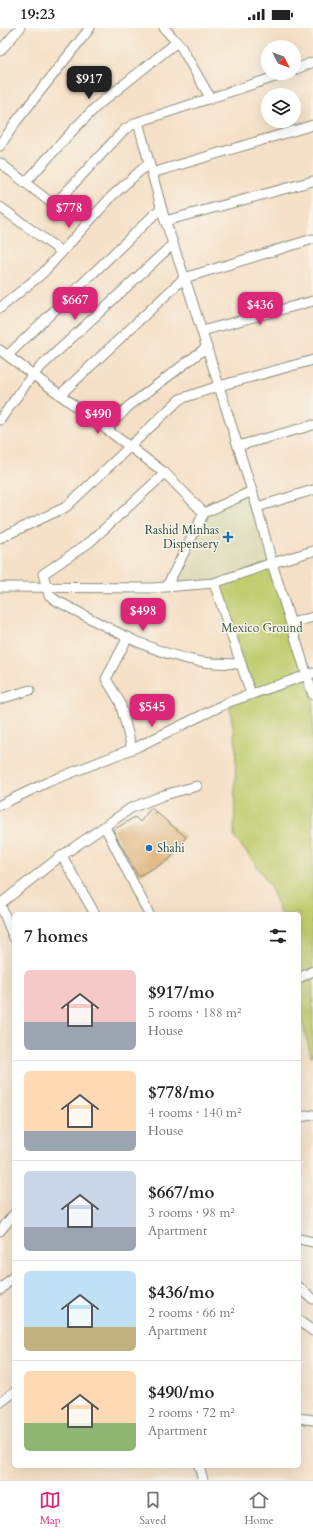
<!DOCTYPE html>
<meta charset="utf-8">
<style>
:root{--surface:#fff;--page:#f6f6f6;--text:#222;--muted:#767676;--line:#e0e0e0;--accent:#db2777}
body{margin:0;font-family:Cardo,serif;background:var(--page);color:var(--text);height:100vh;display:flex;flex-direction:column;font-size:15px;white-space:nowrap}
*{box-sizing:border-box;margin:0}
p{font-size:13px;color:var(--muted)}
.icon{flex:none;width:22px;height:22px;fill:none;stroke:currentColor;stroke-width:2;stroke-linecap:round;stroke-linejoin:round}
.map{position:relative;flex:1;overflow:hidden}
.panel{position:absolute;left:12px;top:884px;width:289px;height:556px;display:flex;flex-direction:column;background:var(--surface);border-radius:6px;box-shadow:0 4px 16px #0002}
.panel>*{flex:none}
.needle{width:26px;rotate:132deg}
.fabs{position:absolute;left:261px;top:12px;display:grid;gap:8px}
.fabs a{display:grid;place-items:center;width:40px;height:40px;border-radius:50%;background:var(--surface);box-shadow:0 4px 16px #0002;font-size:20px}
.price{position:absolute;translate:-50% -34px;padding:0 9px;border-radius:8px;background:var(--accent);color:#fff;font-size:13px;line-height:26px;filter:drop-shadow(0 1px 2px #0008)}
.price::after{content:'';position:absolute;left:50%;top:24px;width:12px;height:9px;margin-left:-6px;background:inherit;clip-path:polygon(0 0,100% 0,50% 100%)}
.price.selected{background:#222;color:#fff}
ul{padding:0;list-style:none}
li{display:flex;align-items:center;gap:12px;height:100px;padding:0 12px}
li+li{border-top:1px solid var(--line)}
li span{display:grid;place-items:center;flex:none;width:112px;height:80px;border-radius:6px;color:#555}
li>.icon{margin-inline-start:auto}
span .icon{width:48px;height:48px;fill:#fffc;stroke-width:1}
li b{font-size:17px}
h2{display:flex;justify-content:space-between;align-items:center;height:48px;padding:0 12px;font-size:17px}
.status{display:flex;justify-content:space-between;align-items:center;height:28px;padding:0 20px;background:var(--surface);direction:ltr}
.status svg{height:11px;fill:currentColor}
.dock{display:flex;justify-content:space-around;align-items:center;height:56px;border-top:1px solid var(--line);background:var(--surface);font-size:11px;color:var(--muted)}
.dock a{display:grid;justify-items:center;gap:2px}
.dock .selected{color:var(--accent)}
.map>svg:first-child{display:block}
.built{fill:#deddbb}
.green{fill:#c0cc6e;stroke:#708451}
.building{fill:#deb177}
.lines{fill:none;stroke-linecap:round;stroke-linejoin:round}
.minor-casing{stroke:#8a8e7e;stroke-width:11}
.minor{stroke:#fff;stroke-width:9}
.poi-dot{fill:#1f6fb2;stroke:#f7f3e8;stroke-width:1.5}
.labels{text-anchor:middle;stroke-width:3;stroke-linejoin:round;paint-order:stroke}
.poi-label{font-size:12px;fill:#1f3d34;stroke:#f7f3e8;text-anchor:end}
.park-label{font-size:12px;fill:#3f5a40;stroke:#f7f3e8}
</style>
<div class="status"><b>19:23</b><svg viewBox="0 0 49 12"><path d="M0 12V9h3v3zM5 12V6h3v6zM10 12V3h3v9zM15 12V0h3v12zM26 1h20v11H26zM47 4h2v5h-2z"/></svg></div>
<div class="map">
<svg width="313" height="1452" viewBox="0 0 313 1452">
<rect width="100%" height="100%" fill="#f7f3e8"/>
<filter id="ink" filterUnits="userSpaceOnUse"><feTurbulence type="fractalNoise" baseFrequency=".025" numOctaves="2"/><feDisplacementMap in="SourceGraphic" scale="8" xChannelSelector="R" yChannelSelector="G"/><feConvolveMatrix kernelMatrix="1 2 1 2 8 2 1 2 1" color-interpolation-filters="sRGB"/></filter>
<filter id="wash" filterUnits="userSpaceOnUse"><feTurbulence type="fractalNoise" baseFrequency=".012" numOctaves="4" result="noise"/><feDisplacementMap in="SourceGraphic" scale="16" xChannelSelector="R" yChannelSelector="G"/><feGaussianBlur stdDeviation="0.9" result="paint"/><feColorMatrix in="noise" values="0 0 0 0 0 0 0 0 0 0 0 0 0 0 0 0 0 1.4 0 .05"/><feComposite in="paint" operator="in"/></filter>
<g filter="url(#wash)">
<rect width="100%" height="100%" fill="#f5e0c7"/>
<path class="built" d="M252,463L271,534L214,555L167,558L204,485Z"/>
<g class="green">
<path d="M271,534L305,647L252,664L216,554Z"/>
<path d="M305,648L313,671V1028H311L299,981V886H280C274,855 252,832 234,809L236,717L229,675Z"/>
</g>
<g id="blocks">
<path class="building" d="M151,780L186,809L169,832L138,848L113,802L135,789L140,794Z"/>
</g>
</g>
<g filter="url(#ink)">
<use href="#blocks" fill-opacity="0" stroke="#8a8e7e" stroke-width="1"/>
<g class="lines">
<g class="minor-casing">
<g id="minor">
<path d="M164,0L181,19L211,71"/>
<path d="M0,23L20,0"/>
<path d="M294,42L313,34"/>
<path d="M138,94L164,189L190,266L257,479L272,535L313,667"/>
<path d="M0,118L15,95L90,0"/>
<path d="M0,135L54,177L125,101L138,94L287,45"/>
<path d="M152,145L313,97"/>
<path d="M25,155L75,100L98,77L177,14"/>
<path d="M0,179L62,224"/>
<path d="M165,193L313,153"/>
<path d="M0,280L43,245L112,168L149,135"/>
<path d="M202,303L313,273"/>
<path d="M0,322L165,445L204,485"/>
<path d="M8,327L161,180"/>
<path d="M60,367L184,250L313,211"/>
<path d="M0,392L33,346L173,216"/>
<path d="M107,401L129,378L207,319"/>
<path d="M238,418L313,397"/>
<path d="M165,445L90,514L43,546L49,567L57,573C100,595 144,622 192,632C207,636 225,635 241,636"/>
<path d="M257,479L313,462"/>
<path d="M0,510L66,479L180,371L219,358L313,332"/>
<path d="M214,555L251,666"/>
<path d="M167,558L204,485L252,463"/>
<path d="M0,559L153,560L214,555L272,535L313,523"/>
<path d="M292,595L313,589"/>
<path d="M128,609L106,651L120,674L132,721"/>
<path d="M0,671L30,662"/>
<path d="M0,777L48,754L137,719L229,674L313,645"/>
<path d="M105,799L149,886"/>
<path d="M62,828L95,886"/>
<path d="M0,876L57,831L131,780L164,767L197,758"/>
<path d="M0,876L14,910"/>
<path d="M299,950L313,943"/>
<path d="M299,1089L313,1087"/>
<path d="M0,1203L14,1186"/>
<path d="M299,1211L313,1214"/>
<path d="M299,1259L313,1271"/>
<path d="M0,1262L14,1248"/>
<path d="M299,1293L313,1303"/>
<path d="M0,1375L14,1364"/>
<path d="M299,1390L313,1392"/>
<path d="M199,1438L203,1452"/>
</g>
</g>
<use href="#minor" class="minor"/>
</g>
</g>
<g class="poi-dot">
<path d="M226 503h4v4h4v4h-4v4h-4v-4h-4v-4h4z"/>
<circle cx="149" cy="820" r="4"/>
</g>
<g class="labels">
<g class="poi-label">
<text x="219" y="506">Rashid Minhas<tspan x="219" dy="14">Dispensery</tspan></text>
<text x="157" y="824" text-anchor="start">Shahi</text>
</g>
<g class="park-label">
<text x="262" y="604">Mexico Ground</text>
</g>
</g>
</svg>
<div class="fabs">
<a><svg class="needle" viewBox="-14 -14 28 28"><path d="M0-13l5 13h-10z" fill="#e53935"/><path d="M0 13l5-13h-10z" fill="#767676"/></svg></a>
<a><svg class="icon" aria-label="layers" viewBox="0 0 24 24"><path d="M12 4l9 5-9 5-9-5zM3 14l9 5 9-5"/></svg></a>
</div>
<b class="price selected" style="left:89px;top:72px">$917</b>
<b class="price" style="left:69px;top:201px">$778</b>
<b class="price" style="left:75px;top:293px">$667</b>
<b class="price" style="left:260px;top:298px">$436</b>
<b class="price" style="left:98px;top:407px">$490</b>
<b class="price" style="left:143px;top:604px">$498</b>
<b class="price" style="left:152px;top:700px">$545</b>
<section class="panel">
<h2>7 homes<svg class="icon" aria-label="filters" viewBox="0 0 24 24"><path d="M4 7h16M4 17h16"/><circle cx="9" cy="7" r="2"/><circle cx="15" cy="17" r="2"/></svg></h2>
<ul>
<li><span style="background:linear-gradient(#f6c9c9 65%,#9aa5b1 0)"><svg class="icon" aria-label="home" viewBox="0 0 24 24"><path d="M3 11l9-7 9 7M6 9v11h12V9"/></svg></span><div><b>$917/mo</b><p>5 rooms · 188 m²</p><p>House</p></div></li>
<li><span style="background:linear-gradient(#ffd9b3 75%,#9aa5b1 0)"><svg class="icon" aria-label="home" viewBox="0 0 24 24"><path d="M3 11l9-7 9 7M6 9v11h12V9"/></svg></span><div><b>$778/mo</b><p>4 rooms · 140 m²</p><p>House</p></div></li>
<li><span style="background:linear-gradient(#c9d6e8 70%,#9aa5b1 0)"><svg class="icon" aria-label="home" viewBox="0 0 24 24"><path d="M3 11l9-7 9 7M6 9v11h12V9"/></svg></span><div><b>$667/mo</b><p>3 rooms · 98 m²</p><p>Apartment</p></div></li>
<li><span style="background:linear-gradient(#bfe0f5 70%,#c2b280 0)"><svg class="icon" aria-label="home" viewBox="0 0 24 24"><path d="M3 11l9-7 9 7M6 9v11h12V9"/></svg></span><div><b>$436/mo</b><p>2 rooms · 66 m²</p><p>Apartment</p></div></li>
<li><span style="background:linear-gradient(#ffd9b3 65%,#8fb573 0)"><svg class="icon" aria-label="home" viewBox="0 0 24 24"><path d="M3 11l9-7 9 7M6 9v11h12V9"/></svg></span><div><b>$490/mo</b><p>2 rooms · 72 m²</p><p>Apartment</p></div></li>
</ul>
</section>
</div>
<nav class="dock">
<a class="selected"><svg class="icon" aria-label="map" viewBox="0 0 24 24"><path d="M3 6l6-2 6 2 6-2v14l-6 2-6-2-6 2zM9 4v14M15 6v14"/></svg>Map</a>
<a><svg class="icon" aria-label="saved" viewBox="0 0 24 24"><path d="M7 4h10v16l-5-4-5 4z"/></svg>Saved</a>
<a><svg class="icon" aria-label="home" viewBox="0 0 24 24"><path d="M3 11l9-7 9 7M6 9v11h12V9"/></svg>Home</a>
</nav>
